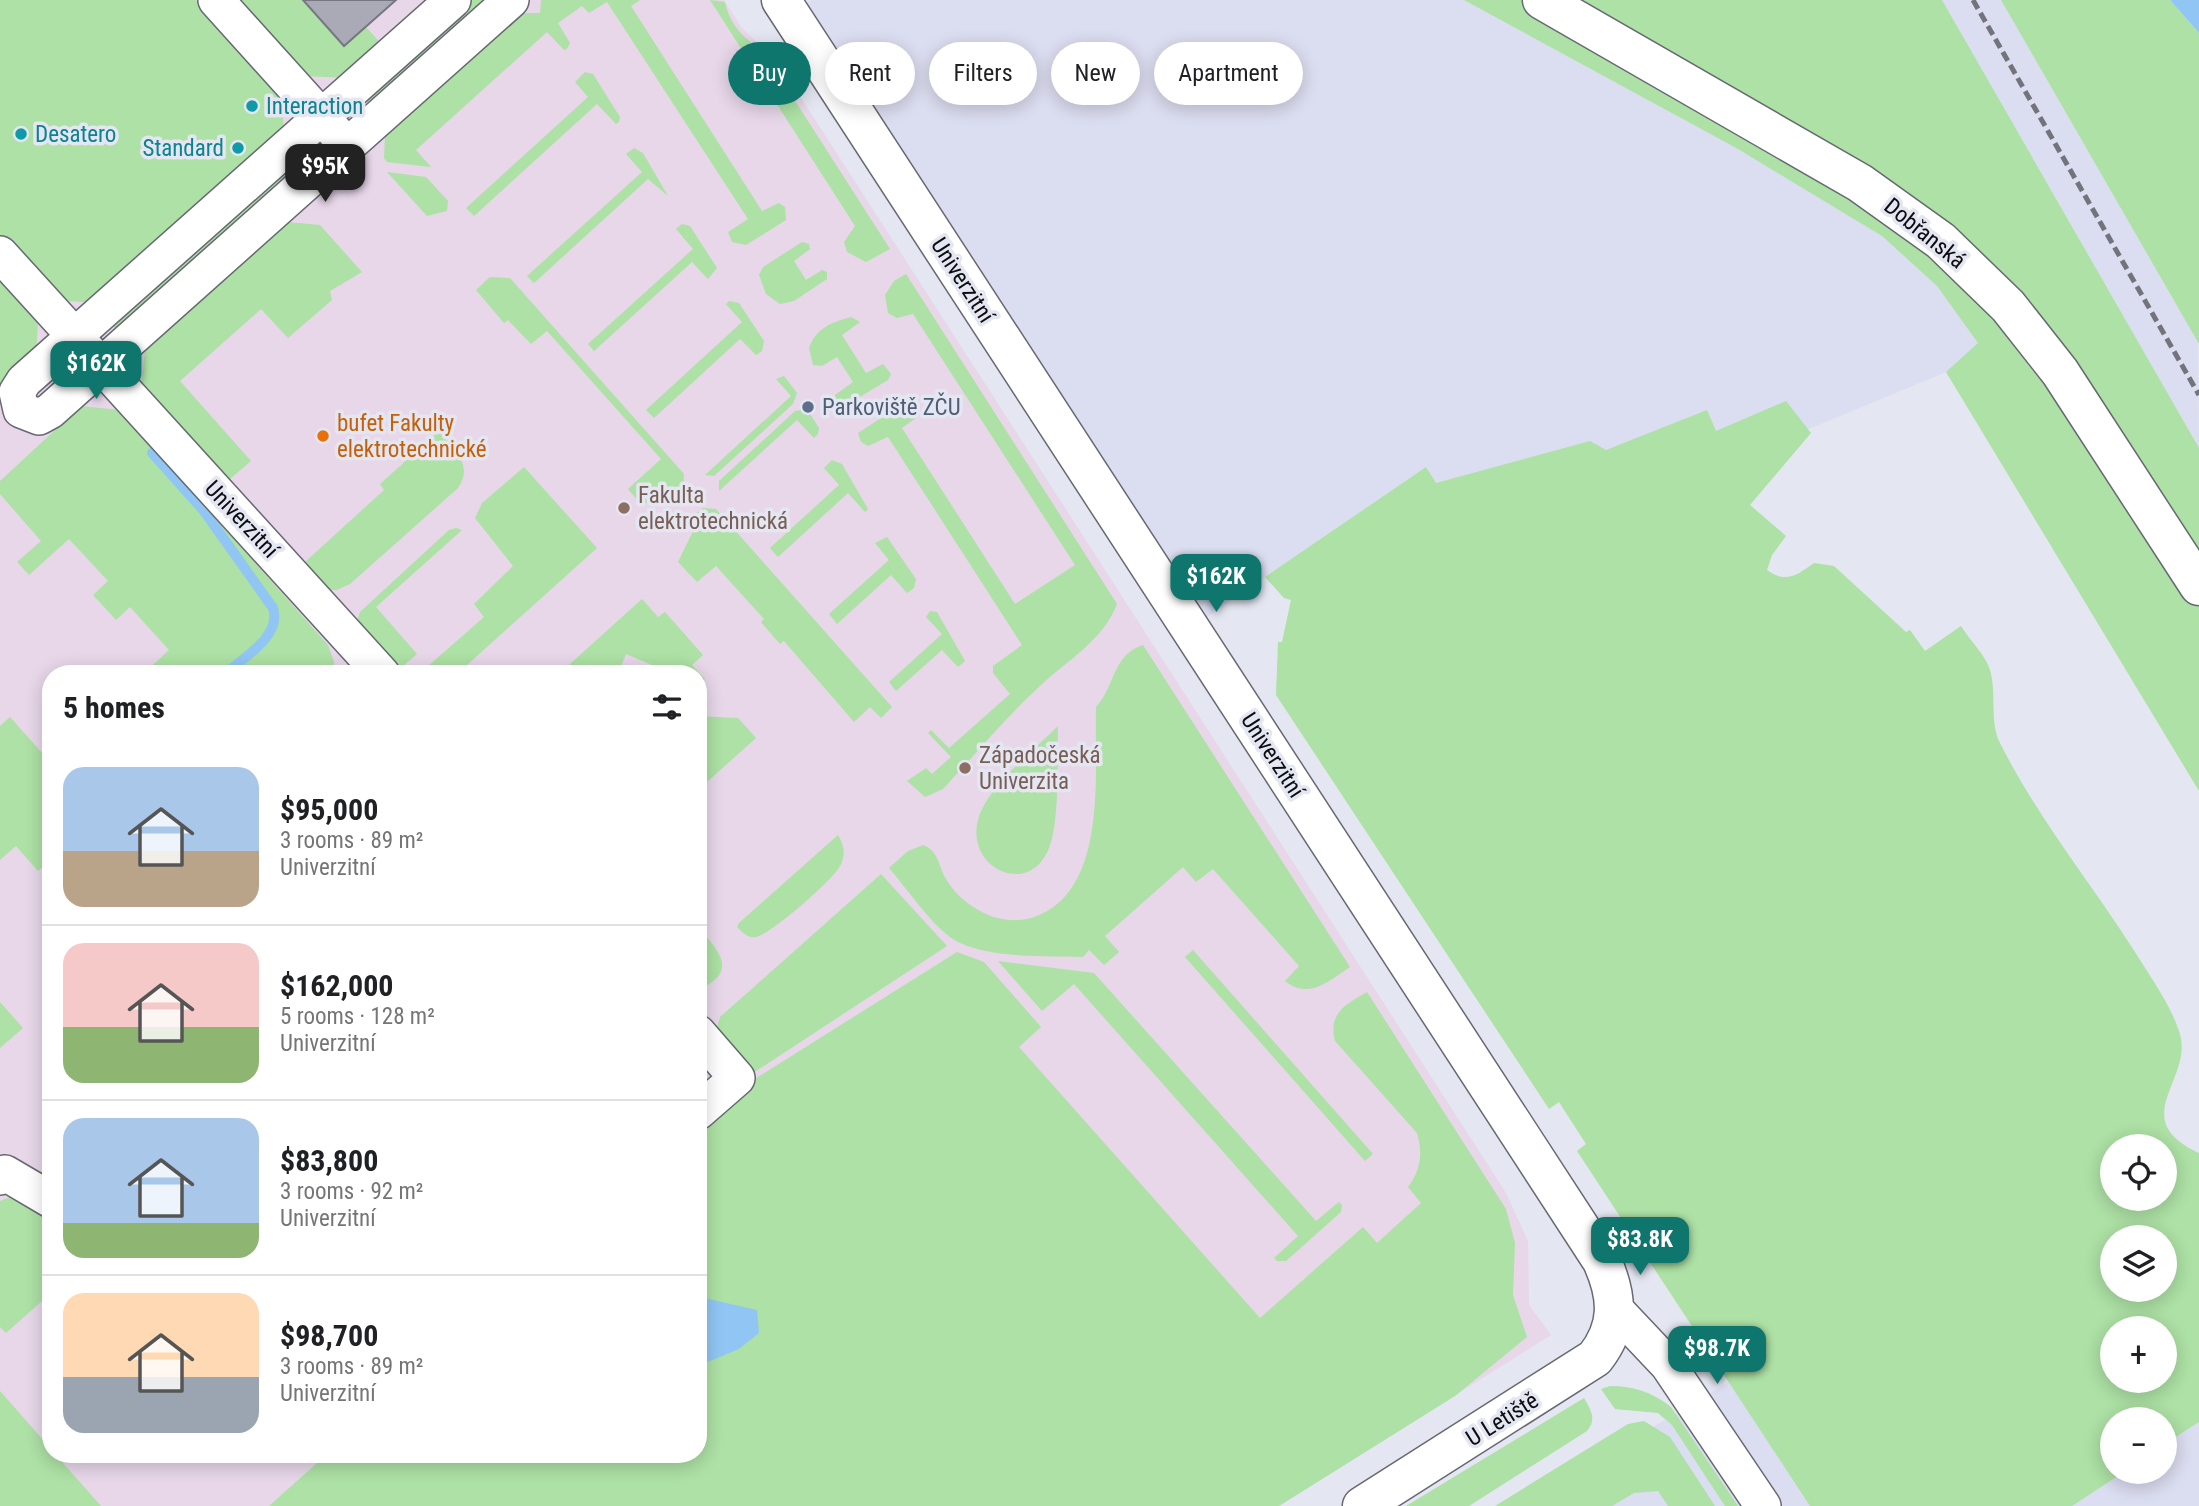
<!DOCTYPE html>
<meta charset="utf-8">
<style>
:root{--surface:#fff;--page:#f6f6f6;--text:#202124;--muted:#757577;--line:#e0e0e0;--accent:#0f766e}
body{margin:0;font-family:"Roboto Condensed",sans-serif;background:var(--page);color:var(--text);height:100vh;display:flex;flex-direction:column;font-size:26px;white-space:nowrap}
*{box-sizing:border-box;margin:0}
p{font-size:23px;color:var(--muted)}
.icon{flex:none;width:38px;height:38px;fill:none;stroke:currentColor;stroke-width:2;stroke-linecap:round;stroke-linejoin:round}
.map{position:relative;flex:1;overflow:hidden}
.panel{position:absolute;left:42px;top:665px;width:665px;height:798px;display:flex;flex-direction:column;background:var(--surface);border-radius:28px;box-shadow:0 4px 18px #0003}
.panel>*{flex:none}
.banner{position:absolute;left:728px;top:42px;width:665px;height:63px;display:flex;gap:14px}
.fabs{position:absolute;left:2100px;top:1134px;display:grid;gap:14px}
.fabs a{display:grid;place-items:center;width:77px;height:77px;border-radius:50%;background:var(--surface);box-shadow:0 4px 18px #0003;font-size:35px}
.price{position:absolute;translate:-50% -60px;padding:0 16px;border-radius:14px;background:var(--accent);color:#fff;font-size:23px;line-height:46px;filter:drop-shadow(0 2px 4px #0008)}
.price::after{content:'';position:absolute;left:50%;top:42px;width:21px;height:16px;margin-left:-10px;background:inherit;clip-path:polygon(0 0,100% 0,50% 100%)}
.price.on{background:#222;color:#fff}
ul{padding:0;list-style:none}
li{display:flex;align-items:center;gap:21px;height:175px;padding:0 21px}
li+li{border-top:2px solid var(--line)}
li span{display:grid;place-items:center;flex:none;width:196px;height:140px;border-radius:21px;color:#555}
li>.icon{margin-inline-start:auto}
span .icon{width:84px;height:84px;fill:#fffc;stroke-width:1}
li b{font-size:30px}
h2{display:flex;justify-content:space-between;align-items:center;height:84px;padding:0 21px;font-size:30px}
.pill{padding:0 24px;border-radius:32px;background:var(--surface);box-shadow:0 4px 18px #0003;font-size:24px;line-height:63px}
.pill.on{background:var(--accent);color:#fff}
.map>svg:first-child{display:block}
.built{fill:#dbddf0}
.education{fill:#e7d7e9;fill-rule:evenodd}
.green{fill:#ade1a5;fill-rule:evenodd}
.water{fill:#91c6f4}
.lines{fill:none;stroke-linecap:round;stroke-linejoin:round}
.stream{stroke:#91c6f4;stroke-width:10}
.building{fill:#a9aab5;stroke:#767781;stroke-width:2}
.street-casing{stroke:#676872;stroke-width:38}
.secondary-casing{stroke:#676872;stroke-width:41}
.street{stroke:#fff;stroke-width:35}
.secondary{stroke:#fff;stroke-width:38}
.rail{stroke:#73747b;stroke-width:5;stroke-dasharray:10 5;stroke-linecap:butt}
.culture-dot{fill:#0f9aa8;stroke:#e4e6f1;stroke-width:2.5}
.service-dot{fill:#5c6f8a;stroke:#e4e6f1;stroke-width:2.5}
.food-dot{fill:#e8710a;stroke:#e4e6f1;stroke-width:2.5}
.education-dot{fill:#8d6e63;stroke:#e4e6f1;stroke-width:2.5}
.labels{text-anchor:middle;stroke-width:7;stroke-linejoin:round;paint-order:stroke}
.culture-label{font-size:23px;fill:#0d838f;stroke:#e4e6f1;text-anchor:start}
.street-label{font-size:23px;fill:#0b0c10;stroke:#e4e6f1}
.service-label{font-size:23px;fill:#4e5e75;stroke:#e4e6f1;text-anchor:start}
.food-label{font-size:23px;fill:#c56008;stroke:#e4e6f1;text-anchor:start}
.education-label{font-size:23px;fill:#785e54;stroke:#e4e6f1;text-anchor:start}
</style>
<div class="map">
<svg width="2199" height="1506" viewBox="0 0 2199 1506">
<rect width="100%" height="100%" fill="#e4e6f1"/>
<g class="built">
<path d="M811,0H1464L1738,149L1882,236L1937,286L1979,343L1946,372L1643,498L1436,483L1426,467L1207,617L807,3Z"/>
<path d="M1942,0H2001L2198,342L2199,448Z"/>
<path d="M1729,1382L1810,1506H1523L1569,1477Z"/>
<path d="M2199,1422V1506H2072L2124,1472H2165V1444Z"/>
</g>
<path class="education" d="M0,0H724L742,28L778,62L1506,1193L1528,1241L1529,1305L1551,1335L1279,1506H0ZM51,674H698V1454H51Z"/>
<g class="green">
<path d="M0,0H196L282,97L284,137L95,303L55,300L0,238Z"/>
<path d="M233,0H303L344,46L366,27L384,47L350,78L302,76Z"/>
<path d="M467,0H496L373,107L365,100Z"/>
<path d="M541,0H640L631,6L762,211L779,203L785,207L786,220L746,245L732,242L728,232L748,219L607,2L589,13L582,6L558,23L570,43L567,49L564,50L547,32L416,150L431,167L387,162L384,158L385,135L522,13H540Z"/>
<path d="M710,0L725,2C728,18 738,33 751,42L752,56L766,73L774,68L890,249L866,262L847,252L844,242L855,226Z"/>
<path d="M1464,0H1942L2199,448V791L1946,372L1978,343L1937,286L1882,236L1738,149Z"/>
<path d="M2001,0H2170L2199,33V344Z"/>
<path d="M585,72L593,74L620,117L619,122L616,124L597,104L474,216L466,208L588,97L575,82Z"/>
<path d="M634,148L643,153L668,196L648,179L534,283L527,276L642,172L626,154Z"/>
<path d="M298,159L302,164L117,331L112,325Z"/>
<path d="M387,172L426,177L448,201L447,211L427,216Z"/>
<path d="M287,222L320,225L362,272L330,291L332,300L288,338L261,309L180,381L251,461L230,479L304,563L384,490L380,484L439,431C454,449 474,465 458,488L350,584L337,590H323L141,391L145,350Z"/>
<path d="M682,224L690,226L717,268L708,279L692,262L594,351L588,344L693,249L676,229Z"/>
<path d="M802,242L809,244L810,249L794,261L806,280L822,270L827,272V279L794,301L780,304L766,294L759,275L763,267Z"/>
<path d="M906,274L1117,604C1103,641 1067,660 1040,686C1005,718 975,755 943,789L925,797L907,781L926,768L932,774L951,757L928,733L931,730L949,748L1010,694L993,673V666L1022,645L888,437L868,446L861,442L858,433L901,405L907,403L915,407L920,415L902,428L1015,604L1075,565L913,314L897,318L888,313L885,295L894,281Z"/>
<path d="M0,277L38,320L36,357L0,390Z"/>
<path d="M490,277L510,278L684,474L683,488L665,503H640L628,489L661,459L547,331L531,344L508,320L504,323L476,290Z"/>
<path d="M729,301L739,303L764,341L762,351L756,355L740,339L654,418L646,410L742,322L726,304Z"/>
<path d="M851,317L860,322L842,335L866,373L883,364L891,374L888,380L843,407L837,405L835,395L853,382L837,357L822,366L813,365L809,348C816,328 832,322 851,317Z"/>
<path d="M784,376L797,393L793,404L714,476L705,475L791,396L776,379Z"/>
<path d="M1786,401L1811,433L1750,505L1786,536L1772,555L1767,570C1786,584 1797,575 1814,563L1834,566L1906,632L1910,630L1925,651L1961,626C1969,639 1986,656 1990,670C1997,693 1989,722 2000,743C2037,817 2091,883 2135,952C2151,978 2169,1002 2179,1031C2196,1079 2124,1118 2199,1153V1422L2165,1444V1419H2112V1472H2124L2072,1506H1810L1577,1151L1586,1144L1559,1102L1549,1109L1276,695L1278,642H1282L1291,600L1284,598L1265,577L1426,467L1436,483L1590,441L1606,450L1707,410L1716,431ZM2112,1146H2165V1199H2112ZM2165,1237V1290H2112V1237ZM2112,1328H2165V1381H2112Z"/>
<path d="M81,406L119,410L328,645L334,662L335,674H143L169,650L130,607L116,620L93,595L108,581L69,539L29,575L17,562L41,541L0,494V481Z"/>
<path d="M807,409L819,428L818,434L814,438L797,420L719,491V481L795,411Z"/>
<path d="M832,460L842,464L868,509L865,512L848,493L778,557L770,548L839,485L824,468Z"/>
<path d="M524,467L597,548L457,674H419L484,617L474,604L513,566L475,518L482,503Z"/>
<path d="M703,508L716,509L892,707L881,718L870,707L854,722L784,641L780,644L761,622L764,619L716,566L697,582L678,562L700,517L694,515Z"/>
<path d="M456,528L462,530L376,607L417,654L396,672L357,621L360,612L449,530Z"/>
<path d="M887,537L916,579L914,588L907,593L891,575L837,624L829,614L889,560L875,543Z"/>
<path d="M642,599L658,617L665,612L703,655L692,665L705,679L698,685V674H673L626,654L618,674H559Z"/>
<path d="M930,611L937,612L965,661L958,667L942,650L896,691L889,682L942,634L926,617Z"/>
<path d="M1143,645L1350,967C1329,981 1309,1000 1285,981L1299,966L1213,869L1196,882L1183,867L1105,936L1119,952L1104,965L1089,950L1083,957C1047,956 980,959 950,937C929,921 907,889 889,868L908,851L923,845C939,851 938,865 946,879C954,893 966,903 980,911C997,921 1019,923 1037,916C1109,888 1094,770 1096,707C1115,687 1112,655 1143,645Z"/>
<path d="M698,716L738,718L756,738L698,790Z"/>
<path d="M10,717L51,763V860L38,871L16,846L0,860V726Z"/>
<path d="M1058,726C1057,759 1060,820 1049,848C1028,902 956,864 982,809C996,780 1035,749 1058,726Z"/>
<path d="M838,835C844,844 846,856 840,866C833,880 770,935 756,937C747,938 743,933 737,927L739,923Z"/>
<path d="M881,874L947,946L747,1077L717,1028L720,1017Z"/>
<path d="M698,927C719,951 740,972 698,990Z"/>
<path d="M1193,950L1373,1154L1365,1161L1185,957Z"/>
<path d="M957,952L984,962L1041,1027L1019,1047L1260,1318L1363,1227L1377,1243L1421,1203L1408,1187C1421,1170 1423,1153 1417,1133L1335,1041C1328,1013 1345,1005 1367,992L1506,1209L1515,1243L1513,1295L1527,1337L1455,1396L1279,1506H269L327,1454H698V1123L750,1082Z"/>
<path d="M998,961L1094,973L1316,1221L1339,1202L1342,1205L1341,1212L1286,1261H1277L1274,1258L1298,1236L1074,984L1042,1011Z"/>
<path d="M0,1002L23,1028L0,1048Z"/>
<path d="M10,1197L20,1198L51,1216V1293L6,1333L0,1327V1201Z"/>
<path d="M1610,1386C1634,1386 1652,1392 1671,1407L1738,1506H1725L1672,1425L1658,1413L1615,1409L1601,1389Z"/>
<path d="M0,1391L51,1449V1454H55L101,1506H0Z"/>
<path d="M1584,1398C1591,1410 1597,1419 1587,1431L1469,1506H1406Z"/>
<path d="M1644,1421L1670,1437L1715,1506H1668L1658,1491L1634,1493L1612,1506H1495L1628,1424Z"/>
</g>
<g class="water">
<path d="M2170,0H2199V33Z"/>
<path d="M704,1298L757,1310L759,1333L739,1349L698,1366V1300Z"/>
</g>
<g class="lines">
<path class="stream" d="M152,453L204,511L273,608C282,636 244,657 225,674"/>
</g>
<path class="building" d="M303,0H396L344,46Z"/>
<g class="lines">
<g class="street-casing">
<g id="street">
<path d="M216,0L336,133"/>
<path d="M453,0L24,381L17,392L21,410L39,417L50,411L511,0"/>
<path d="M0,254L382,674"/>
<path d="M698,1033L737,1078L698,1112"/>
<path d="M0,1177L5,1173L51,1200"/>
<path d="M1616,1310L1668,1365L1763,1506"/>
</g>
</g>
<g class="secondary-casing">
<g id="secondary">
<path d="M781,0L1602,1261C1618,1297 1620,1326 1595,1358L1362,1506"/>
<path d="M1542,0L1860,183L1941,241L2008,306L2060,372L2199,586"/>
</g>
</g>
<use href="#street" class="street"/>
<use href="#secondary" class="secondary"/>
<path class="rail" d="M1973,0L2199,395"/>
</g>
<g class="culture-dot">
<circle cx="252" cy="106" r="7"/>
<circle cx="21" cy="134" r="7"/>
<circle cx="238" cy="148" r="7"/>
</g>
<circle class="service-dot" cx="808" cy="407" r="7"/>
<circle class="food-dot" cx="323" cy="436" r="7"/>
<g class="education-dot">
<circle cx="624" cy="508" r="7"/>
<circle cx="965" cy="768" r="7"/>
</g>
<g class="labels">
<g class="culture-label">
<text x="266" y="114">Interaction</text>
<text x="35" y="142">Desatero</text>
<text x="224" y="156" text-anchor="end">Standard</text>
</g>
<g class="street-label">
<text transform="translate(1925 233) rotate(39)" y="8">Dobřanská</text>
<text transform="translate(963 280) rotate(57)" y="8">Univerzitní</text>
<text transform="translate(242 519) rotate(47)" y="8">Univerzitní</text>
<text transform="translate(1273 755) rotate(57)" y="8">Univerzitní</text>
<text transform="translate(1502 1419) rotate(-32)" y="8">U Letiště</text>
</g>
<g class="service-label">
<text x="822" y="415">Parkoviště ZČU</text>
</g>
<g class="food-label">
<text x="337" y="431">bufet Fakulty<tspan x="337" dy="26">elektrotechnické</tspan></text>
</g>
<g class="education-label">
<text x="638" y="503">Fakulta<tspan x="638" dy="26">elektrotechnická</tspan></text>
<text x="979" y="763">Západočeská<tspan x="979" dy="26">Univerzita</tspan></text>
</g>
</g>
</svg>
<div class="fabs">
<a><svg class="icon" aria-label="locate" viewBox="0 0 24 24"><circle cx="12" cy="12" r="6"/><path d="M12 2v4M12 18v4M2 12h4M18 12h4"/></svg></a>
<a><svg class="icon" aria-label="layers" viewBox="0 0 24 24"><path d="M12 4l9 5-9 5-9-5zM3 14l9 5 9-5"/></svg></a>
<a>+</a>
<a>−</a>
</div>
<b class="price on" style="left:325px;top:204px">$95K</b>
<b class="price" style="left:96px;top:401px">$162K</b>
<b class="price" style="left:1216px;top:614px">$162K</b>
<b class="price" style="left:1640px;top:1277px">$83.8K</b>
<b class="price" style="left:1717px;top:1386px">$98.7K</b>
<div class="banner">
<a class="pill on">Buy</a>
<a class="pill">Rent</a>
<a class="pill">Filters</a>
<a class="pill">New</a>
<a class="pill">Apartment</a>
</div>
<section class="panel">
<h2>5 homes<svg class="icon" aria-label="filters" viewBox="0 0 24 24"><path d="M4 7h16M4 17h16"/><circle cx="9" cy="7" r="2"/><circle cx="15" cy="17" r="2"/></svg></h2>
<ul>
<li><span style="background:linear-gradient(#a9c7e8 60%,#b9a48a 0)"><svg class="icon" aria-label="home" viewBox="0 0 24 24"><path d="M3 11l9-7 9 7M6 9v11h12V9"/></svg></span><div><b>$95,000</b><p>3 rooms · 89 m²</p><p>Univerzitní</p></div></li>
<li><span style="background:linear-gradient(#f6c9c9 60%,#8fb573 0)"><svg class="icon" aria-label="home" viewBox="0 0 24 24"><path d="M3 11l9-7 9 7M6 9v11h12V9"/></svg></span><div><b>$162,000</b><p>5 rooms · 128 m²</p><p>Univerzitní</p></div></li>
<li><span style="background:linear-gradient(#a9c7e8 75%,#8fb573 0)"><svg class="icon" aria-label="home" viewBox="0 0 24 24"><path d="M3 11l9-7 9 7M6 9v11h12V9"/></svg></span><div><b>$83,800</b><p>3 rooms · 92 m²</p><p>Univerzitní</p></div></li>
<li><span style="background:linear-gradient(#ffd9b3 60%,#9aa5b1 0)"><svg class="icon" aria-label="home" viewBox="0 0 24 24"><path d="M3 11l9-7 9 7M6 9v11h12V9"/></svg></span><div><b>$98,700</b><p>3 rooms · 89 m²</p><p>Univerzitní</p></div></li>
</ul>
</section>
</div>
